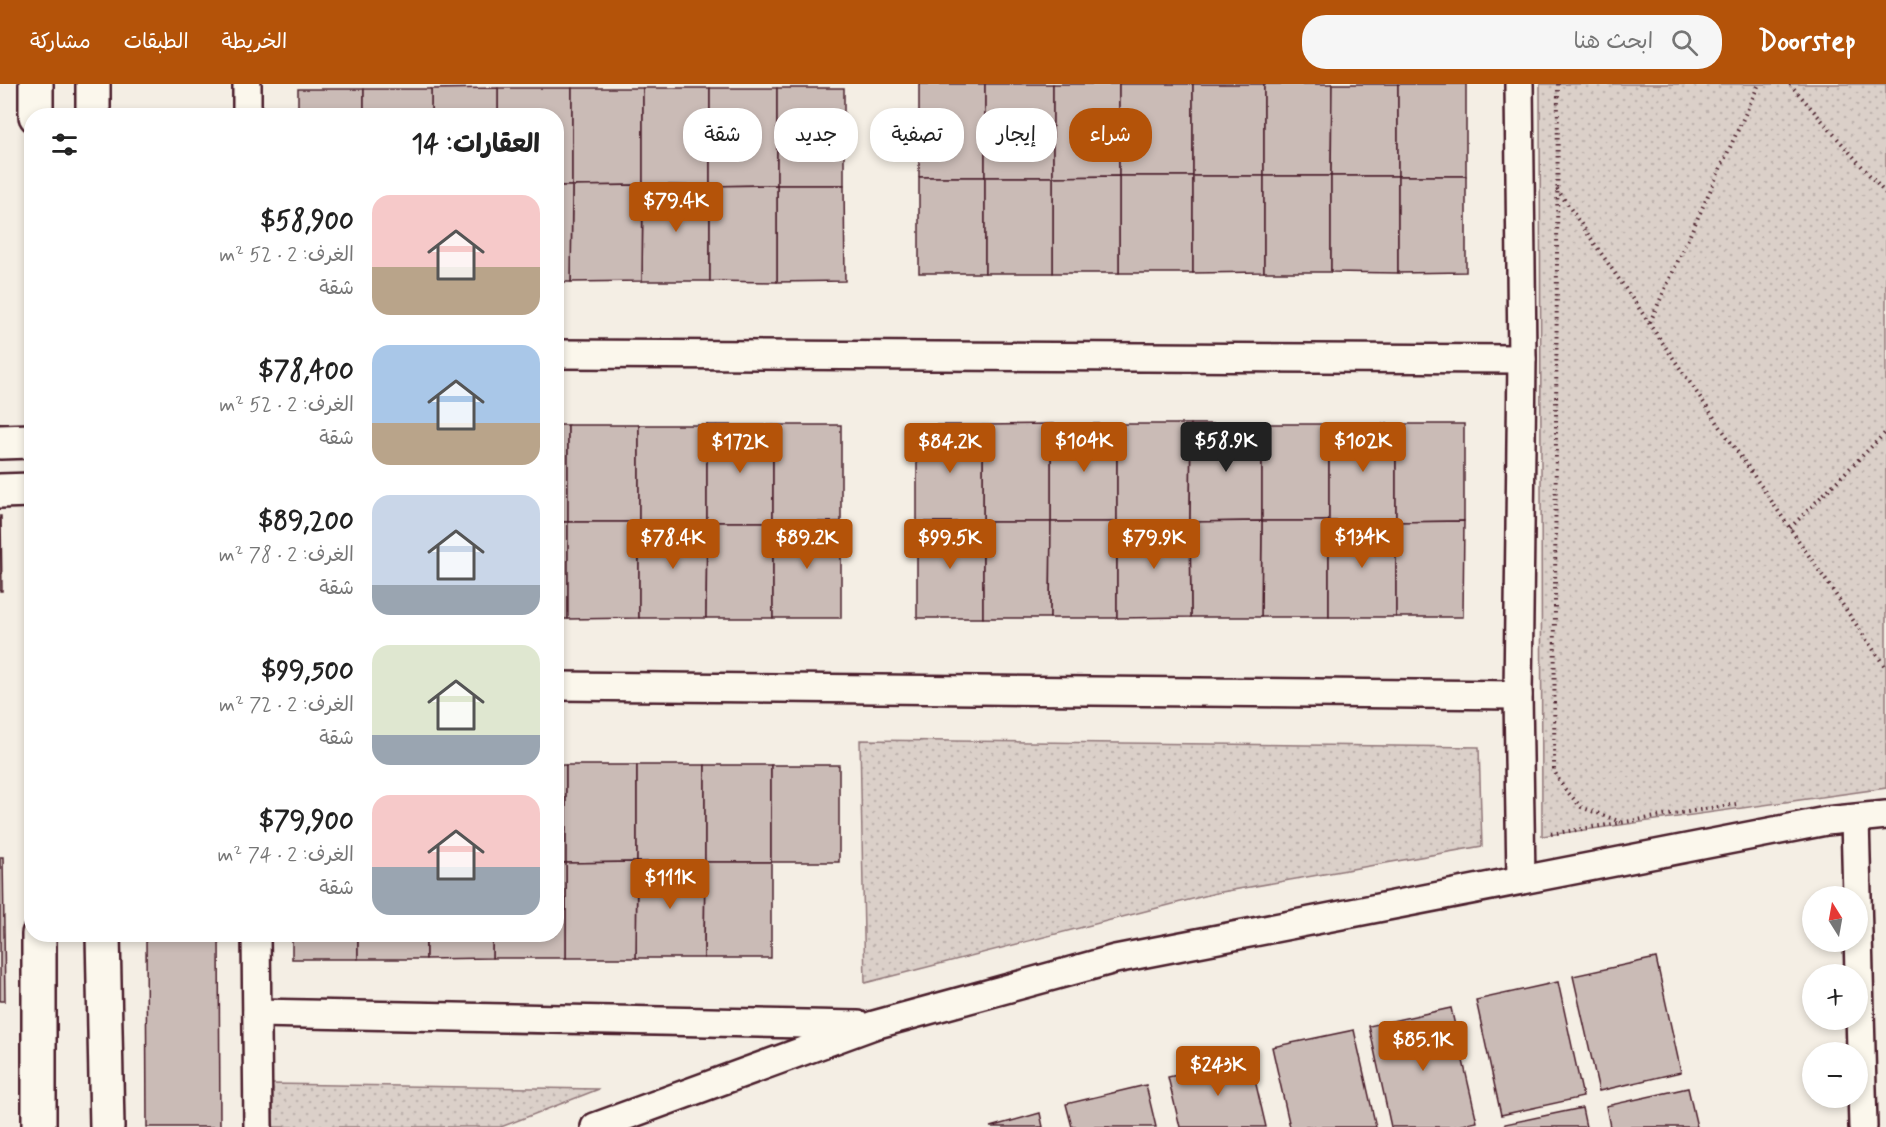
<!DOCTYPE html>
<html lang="ar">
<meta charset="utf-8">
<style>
:root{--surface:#fff;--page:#f6f6f6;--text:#222;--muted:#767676;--accent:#b45309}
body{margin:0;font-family:Mynerve,"Playpen Sans Arabic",sans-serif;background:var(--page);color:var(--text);direction:rtl;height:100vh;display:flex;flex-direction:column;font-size:22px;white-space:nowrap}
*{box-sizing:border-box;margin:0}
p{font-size:20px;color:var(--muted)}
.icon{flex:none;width:33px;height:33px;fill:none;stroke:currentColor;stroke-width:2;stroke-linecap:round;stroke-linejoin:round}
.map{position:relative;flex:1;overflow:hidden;direction:ltr}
.details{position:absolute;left:24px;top:24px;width:540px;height:834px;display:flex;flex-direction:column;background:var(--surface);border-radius:24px;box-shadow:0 3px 9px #0003;direction:rtl}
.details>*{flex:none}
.guide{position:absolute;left:582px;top:24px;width:570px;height:54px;direction:rtl;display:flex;gap:12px}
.needle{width:39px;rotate:349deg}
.tools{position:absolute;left:1802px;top:802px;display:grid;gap:12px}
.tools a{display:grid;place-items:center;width:66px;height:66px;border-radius:50%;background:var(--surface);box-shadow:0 3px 9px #0003;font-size:30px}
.price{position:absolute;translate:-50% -51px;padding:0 14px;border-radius:6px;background:var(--accent);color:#fff;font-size:20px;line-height:39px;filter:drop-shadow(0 2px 3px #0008)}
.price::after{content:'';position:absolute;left:50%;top:36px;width:18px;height:14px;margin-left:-9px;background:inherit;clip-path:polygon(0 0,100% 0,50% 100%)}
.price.active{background:#222;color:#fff}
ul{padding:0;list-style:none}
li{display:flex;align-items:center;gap:18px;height:150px;padding:0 24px}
li span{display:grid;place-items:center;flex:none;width:168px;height:120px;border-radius:18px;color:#555}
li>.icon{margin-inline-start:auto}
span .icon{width:72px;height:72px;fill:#fffc;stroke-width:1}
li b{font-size:26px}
h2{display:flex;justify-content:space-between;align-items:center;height:72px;padding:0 24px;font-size:26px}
.tag{padding:0 21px;border-radius:24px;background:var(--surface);box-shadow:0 3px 9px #0003;font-size:21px;line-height:54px}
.tag.active{background:var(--accent);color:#fff}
header{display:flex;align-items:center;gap:36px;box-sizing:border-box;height:84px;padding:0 30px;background:var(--accent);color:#fff}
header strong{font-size:28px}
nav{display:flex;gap:33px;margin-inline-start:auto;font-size:21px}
.search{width:420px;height:54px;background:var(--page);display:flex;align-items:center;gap:15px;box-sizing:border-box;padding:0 21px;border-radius:24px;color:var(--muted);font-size:22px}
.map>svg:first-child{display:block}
.grass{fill:url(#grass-dots);stroke:#92787a;stroke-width:1.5}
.building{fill:#cabbb6;stroke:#4a1f2b;stroke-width:1.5}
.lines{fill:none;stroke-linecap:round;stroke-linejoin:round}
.minor-casing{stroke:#4a1f2b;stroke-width:32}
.tertiary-casing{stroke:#4a1f2b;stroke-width:38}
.path{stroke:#4a1f2b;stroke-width:4;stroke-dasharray:1.5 4.5;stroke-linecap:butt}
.minor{stroke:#fbf7ec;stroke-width:27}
.tertiary{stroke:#fbf7ec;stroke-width:33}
</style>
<header>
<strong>Doorstep</strong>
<div class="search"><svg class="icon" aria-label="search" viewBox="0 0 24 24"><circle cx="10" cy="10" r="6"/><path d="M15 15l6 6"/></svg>ابحث هنا</div>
<nav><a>الخريطة</a><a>الطبقات</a><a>مشاركة</a></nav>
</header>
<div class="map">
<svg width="1886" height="1043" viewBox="0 0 1886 1043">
<defs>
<pattern id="grass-dots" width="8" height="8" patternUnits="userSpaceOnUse" patternTransform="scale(1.5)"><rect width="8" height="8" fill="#dbd0c9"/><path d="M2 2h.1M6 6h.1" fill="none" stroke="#bdb2ad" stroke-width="1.8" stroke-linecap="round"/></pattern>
</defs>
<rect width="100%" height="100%" fill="#f4eee4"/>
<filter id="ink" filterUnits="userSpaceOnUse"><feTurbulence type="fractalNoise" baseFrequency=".0167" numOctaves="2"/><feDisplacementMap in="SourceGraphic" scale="12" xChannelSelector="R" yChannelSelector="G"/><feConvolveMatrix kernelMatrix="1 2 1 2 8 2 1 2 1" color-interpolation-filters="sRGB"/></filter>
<g filter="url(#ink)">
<g class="grass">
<path d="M1540,0H1886V704L1542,752Z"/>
<path d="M860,656L1479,663L1482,762L1216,809L865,899Z"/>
<path d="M271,1000L599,1005L501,1043H271Z"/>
</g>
<g class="building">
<rect x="919" y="0" width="66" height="93"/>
<rect x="985" y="0" width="68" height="93"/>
<path d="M1053,0H1119V92L1053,93Z"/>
<rect x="1119" y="0" width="74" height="92"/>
<rect x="1193" y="0" width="71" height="92"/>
<path d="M1264,0H1332L1331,92H1264Z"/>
<path d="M1332,0H1398V92H1331Z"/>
<rect x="1398" y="0" width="68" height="92"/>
<path d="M498,4H572V102H556V32H498Z"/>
<path d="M498,4V32H431V5Z"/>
<path d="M572,4H643V101L572,102Z"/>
<path d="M643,4H710V102L643,101Z"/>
<path d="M710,4H777V101L710,102Z"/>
<rect x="777" y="4" width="67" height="97"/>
<rect x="298" y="5" width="66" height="27"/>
<rect x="364" y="5" width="67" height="27"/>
<rect x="1119" y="92" width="74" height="97"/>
<path d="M1119,92V189H1053V93Z"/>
<path d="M1193,92H1264V188L1193,189Z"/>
<rect x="1264" y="92" width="67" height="96"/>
<path d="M1331,92H1398V189L1331,188Z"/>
<path d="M1398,92H1466V188L1398,189Z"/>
<rect x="919" y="93" width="66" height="96"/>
<rect x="985" y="93" width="68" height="96"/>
<path d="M643,101L710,102V197H642Z"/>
<path d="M643,101L642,197L571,198L572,102Z"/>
<path d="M777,101H844L845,197L777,198Z"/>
<path d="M777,101V198L710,197V102Z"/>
<path d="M556,102H572L571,198H556Z"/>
<rect x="1051" y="340" width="66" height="98"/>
<path d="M1051,340V438H983V341Z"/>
<path d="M1117,340H1191L1190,438H1117Z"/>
<path d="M1191,340H1262V437L1190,438Z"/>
<rect x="1262" y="340" width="67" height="97"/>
<path d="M1329,340H1396V438L1329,437Z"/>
<path d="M1396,340H1464V437L1396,438Z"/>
<rect x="556" y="341" width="12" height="97"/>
<rect x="568" y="341" width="71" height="97"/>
<rect x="639" y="341" width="68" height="97"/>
<rect x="707" y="341" width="66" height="97"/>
<rect x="773" y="341" width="68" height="97"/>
<rect x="917" y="341" width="66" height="97"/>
<path d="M0,432H1L2,507H0Z"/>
<path d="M1262,437H1329V533H1261Z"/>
<path d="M1262,437L1261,533H1191L1190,438Z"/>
<path d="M1329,437L1396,438V533H1329Z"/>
<path d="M1464,437L1463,533H1396V438Z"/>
<rect x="556" y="438" width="12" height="97"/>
<path d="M568,438H639V534L568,535Z"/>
<path d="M639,438H707L706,534H639Z"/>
<path d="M707,438H773V534H706Z"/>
<rect x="773" y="438" width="68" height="96"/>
<rect x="917" y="438" width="66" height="96"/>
<path d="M983,438H1051L1050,534H983Z"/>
<path d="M1051,438H1117V534H1050Z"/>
<path d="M1117,438H1190L1191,533L1117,534Z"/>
<rect x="556" y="681" width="10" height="98"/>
<path d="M566,681H637V778L566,779Z"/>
<rect x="637" y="681" width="68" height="97"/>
<rect x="705" y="681" width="66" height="97"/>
<rect x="771" y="681" width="68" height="97"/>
<path d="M0,773H3L5,917H0Z"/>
<path d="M637,778H705L704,874H636Z"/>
<path d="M637,778L636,874H566V779Z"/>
<path d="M705,778H771V874H704Z"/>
<path d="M556,779H566V874H492V850H556Z"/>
<path d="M146,850H219L220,1043H147Z"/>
<rect x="292" y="850" width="66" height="25"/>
<rect x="358" y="850" width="68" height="25"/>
<path d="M426,850H492V874L426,875Z"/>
<path d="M1656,874L1681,988L1599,1007L1573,892Z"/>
<path d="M1558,898L1583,1013L1501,1031L1476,916Z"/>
<path d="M1451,924L1477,1038L1453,1043H1391L1369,942Z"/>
<path d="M1354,946L1376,1043H1290L1272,963Z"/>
<path d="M1250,975L1266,1043H1180L1168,993Z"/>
<path d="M1146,1001L1156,1043H1072L1066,1020Z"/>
<path d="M1688,1004L1697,1043H1610L1606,1022Z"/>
<path d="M1582,1024L1586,1043H1505V1040Z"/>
<path d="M1040,1029L1043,1043H990Z"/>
</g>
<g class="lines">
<g class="minor-casing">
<g id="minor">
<path d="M247,0V32"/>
<path d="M1519,0L1522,275L1518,611L1521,796"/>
<path d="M556,270L1522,275"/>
<path d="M556,602L1518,611"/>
<path d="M1855,735L1863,1043"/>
<path d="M256,850L258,1043"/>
<path d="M257,929L858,941"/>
<path d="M595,1043L874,941L1115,875L1826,737L1886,731"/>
</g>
</g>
<g class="tertiary-casing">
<g id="tertiary">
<path d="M36,0V32"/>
<path d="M93,0V32"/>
<path d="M0,358L32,357"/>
<path d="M0,407L32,406"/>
<path d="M39,850V1043"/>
<path d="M103,850L107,1043"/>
</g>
</g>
<g class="path">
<path d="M1558,0L1554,687L1563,703L1581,723L1621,738"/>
<path d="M1790,0L1886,110"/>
<path d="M1557,105L1886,584"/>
<path d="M1650,238L1759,0"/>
<path d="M1790,444L1886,348"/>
<path d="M1551,750L1736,720"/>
</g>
<use href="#minor" class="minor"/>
<use href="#tertiary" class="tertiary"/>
</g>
</g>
</svg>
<div class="tools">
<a><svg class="needle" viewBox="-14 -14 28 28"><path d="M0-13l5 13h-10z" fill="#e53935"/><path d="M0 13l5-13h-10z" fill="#767676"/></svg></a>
<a>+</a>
<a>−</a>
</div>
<b class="price" style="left:676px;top:149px">$79.4K</b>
<b class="price" style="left:1084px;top:389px">$104K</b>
<b class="price active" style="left:1226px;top:389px">$58.9K</b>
<b class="price" style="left:1363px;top:389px">$102K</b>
<b class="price" style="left:740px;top:390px">$172K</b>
<b class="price" style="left:950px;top:390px">$84.2K</b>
<b class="price" style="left:1362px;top:485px">$134K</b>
<b class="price" style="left:673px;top:486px">$78.4K</b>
<b class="price" style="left:807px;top:486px">$89.2K</b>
<b class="price" style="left:950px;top:486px">$99.5K</b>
<b class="price" style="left:1154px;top:486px">$79.9K</b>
<b class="price" style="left:670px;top:826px">$111K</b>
<b class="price" style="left:1423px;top:988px">$85.1K</b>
<b class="price" style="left:1218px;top:1013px">$243K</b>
<div class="guide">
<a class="tag active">شراء</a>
<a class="tag">إيجار</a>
<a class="tag">تصفية</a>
<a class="tag">جديد</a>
<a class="tag">شقة</a>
</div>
<section class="details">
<h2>العقارات: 14<svg class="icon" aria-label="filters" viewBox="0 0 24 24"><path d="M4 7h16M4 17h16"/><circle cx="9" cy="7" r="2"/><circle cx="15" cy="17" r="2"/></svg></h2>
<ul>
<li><span style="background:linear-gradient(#f6c9c9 60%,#b9a48a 0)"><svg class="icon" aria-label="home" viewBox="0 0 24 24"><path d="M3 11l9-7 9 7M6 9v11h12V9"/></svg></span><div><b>$58,900</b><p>الغرف: 2 · 52 m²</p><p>شقة</p></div></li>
<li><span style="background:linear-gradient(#a9c7e8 65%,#b9a48a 0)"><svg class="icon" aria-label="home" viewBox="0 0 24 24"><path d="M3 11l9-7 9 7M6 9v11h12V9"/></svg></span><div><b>$78,400</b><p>الغرف: 2 · 52 m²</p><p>شقة</p></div></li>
<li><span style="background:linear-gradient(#c9d6e8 75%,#9aa5b1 0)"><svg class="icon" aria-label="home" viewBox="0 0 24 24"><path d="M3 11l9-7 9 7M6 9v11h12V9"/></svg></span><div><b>$89,200</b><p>الغرف: 2 · 78 m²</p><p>شقة</p></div></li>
<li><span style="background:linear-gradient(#dfe7d0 75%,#9aa5b1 0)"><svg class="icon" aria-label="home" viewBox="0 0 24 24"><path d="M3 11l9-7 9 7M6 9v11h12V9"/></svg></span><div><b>$99,500</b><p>الغرف: 2 · 72 m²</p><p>شقة</p></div></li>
<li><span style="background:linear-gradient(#f6c9c9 60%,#9aa5b1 0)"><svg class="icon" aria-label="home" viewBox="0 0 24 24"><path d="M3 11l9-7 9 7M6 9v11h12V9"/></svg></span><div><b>$79,900</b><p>الغرف: 2 · 74 m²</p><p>شقة</p></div></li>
</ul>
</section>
</div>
